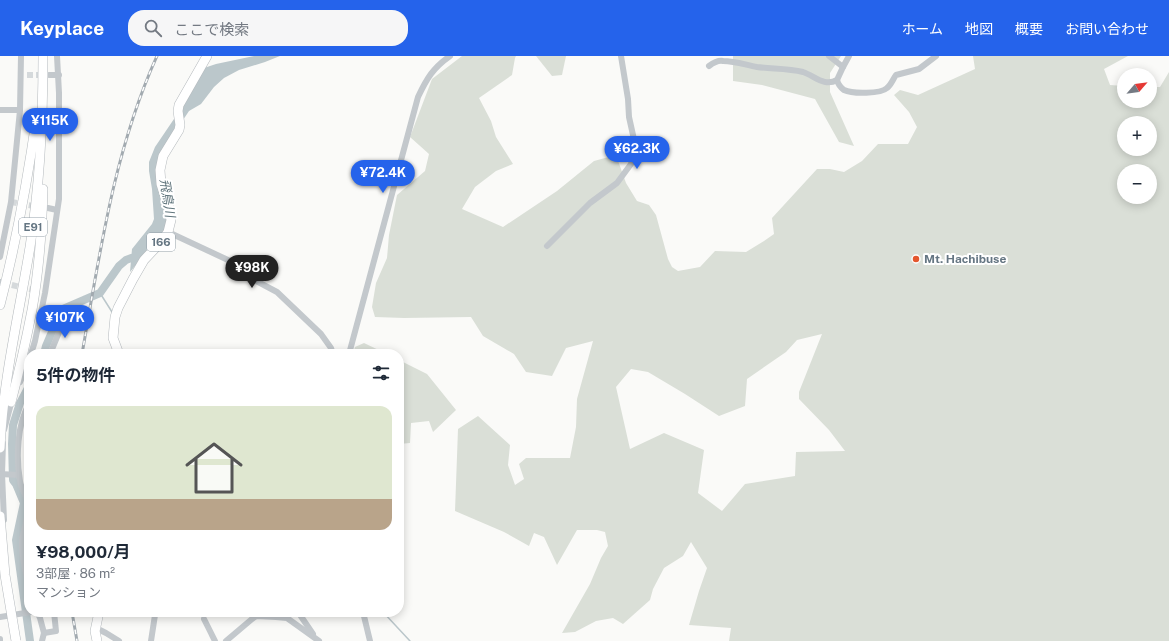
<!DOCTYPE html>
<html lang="ja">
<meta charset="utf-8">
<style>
:root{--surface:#fff;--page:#f6f6f7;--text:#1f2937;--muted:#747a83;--accent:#2563eb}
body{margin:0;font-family:"Public Sans","Noto Sans JP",sans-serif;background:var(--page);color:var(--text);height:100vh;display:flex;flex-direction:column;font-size:15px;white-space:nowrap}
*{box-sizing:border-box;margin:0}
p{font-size:13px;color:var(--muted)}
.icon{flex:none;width:22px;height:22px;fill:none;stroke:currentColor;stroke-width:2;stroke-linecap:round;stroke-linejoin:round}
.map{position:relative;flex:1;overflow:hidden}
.drawer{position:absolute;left:24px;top:293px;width:380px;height:268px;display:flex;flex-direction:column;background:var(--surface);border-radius:16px;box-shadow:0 2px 10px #0003}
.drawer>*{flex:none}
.needle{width:26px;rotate:62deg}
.fabs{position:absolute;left:1117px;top:12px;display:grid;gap:8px}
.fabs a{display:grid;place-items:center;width:40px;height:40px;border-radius:50%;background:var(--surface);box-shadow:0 2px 10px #0003;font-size:20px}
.price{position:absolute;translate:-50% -34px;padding:0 9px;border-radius:14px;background:var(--accent);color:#fff;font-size:13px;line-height:26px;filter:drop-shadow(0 1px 2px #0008)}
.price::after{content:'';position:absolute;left:50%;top:24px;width:12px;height:9px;margin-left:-6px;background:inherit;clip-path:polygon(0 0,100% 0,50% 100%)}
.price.selected{background:#222;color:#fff}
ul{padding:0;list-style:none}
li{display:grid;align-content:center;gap:8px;height:212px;padding:0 12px}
li span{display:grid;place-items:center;height:124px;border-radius:12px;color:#555}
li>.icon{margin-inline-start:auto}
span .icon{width:72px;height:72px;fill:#fffc;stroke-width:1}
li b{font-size:17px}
h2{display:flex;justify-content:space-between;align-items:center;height:48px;padding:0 12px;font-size:17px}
header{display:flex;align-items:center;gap:24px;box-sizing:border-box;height:56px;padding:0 20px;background:var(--accent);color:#fff}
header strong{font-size:19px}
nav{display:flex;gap:22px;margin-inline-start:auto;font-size:14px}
.search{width:280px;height:36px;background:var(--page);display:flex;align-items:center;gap:10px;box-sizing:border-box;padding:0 14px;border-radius:16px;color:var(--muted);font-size:15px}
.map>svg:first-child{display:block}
.green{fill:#dadfd7;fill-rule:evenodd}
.water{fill:#bbc7cb}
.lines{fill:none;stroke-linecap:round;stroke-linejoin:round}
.stream{stroke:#bbc7cb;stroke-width:1.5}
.river{stroke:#bbc7cb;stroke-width:8}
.minor-tunnel{stroke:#d5d9db;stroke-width:6;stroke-dasharray:6 3;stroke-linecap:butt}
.highway-casing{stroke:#b4b9bd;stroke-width:10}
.minor{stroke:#c3c8cc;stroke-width:6}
.highway{stroke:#fff;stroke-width:9}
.rail-casing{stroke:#a2aab0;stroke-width:3}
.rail{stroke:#fff;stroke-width:1.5;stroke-dasharray:4.5;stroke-linecap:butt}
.highway-bridge-casing{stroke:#b4b9bd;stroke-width:10;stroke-linecap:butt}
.highway-bridge{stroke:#fff;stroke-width:9}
.poi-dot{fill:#e4572e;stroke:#fff;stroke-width:1.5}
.labels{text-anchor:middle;stroke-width:4;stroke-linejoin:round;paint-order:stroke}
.shield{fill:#fff;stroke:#939fa8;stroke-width:1}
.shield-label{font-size:11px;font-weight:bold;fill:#657683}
.poi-label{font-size:12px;font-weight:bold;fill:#657683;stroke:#fff;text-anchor:start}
.water-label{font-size:13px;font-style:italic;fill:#60757c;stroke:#fff}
</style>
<header>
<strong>Keyplace</strong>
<div class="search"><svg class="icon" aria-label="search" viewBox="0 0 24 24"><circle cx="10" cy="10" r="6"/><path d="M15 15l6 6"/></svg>ここで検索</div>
<nav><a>ホーム</a><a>地図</a><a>概要</a><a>お問い合わせ</a></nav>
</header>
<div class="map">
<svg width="1169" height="585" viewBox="0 0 1169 585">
<rect width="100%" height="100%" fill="#fafaf8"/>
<g class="green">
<path d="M462,0H516L515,2L512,19L479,42L491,65L496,81L513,108L496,115L475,131L462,153L503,171L557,135L594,105L616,99L626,127L637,145L649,149L656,159L668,203L672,211L678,215L700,211L715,195L746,196L764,185L774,178L772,162L817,113H830L844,116L862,105L878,88H908L917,71L909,56L894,39L900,34L918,39L975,13L973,0H1128L1104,13L1110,29L1124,30V45H1150V31H1160L1169,16V585H729L731,572L689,569L699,535L707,512L691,486L683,500L664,512L653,533L650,544L623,568L613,562L596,565L575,576L562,577L590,528L601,502L608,490L605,476L597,474H577L557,509L544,481L534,477L529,490L504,476L455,455L458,373L478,360L510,389L508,409L515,429L524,423L519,408L526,402H570L576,371L577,343L593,285L566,292L552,320L526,316L514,298L483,280L471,261L404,262L375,261L372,251L376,227L387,202L389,179L397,139L425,115L429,98L410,81L432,23ZM1124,67H1150V93H1124ZM1124,115H1150V141H1124ZM822,278L799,336V343L829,374L845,395L796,396L795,420L745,428L722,455L698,437L704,394L664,377L630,393L616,331L631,313L648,316L685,338L719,360L745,350L747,323L786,296L797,284Z"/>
<path d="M536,0H566L562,19L552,20Z"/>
<path d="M733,0H841L830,17V36L854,90L839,86L815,43L762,29L733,25Z"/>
<path d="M364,287L387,298H353L355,291Z"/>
<path d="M399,304L427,318L456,354L433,376L429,365L411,367L410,387L399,388Z"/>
</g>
<path class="water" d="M254,0H280L265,6L239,14L224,22L214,31L201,48L189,55L175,76L163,95L168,158L165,174L130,216L132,193L152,168L154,163L152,133L149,115V106L155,91L176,60L204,12L216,8Z"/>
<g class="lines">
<g class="stream">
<path d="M100,237L112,256V257"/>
<path d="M383,556L410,585"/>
</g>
<g class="river">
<path d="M44,298L46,290L60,257L63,253L100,237L119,210L126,204L134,201L139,196"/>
<path d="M29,330L20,347L13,369L12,388L13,424L16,428L24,447L16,484L30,585"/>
</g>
<g class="minor-tunnel">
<path d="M27,19H45"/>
<path d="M11,146L39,151"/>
<path d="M3,227L38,235"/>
</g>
<g class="highway-casing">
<g id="highway">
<path d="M0,249C16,187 28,122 37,58"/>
<path d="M119,298L113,282L115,261L118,252L133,223L144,204L161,186L168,176L171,164L169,152L161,128L160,114L163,100L179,74L180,69L178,55L179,49L207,0"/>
<path d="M11,346C19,316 26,285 32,254C39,214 42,173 43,133"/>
<path d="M0,392C3,324 19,258 30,191C40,128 43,64 43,0"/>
<path d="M97,585L95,575L99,556"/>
</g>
</g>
<g class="minor">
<path d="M829,0L843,11"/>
<path d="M709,10C713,7 718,4 723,5C735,5 746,9 757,11C772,13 788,12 803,16C815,20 824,31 837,24L843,11L849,0"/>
<path d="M49,19H59"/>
<path d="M837,24C838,28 840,31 844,34C852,38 881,38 887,32C891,29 893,23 896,19L919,13L936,0"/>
<path d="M0,54H20"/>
<path d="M48,152L57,154"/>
<path d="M168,176L228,204L243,218L277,236L321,278L331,292L333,298"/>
<path d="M547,190L590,147L617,127L631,108L633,100L635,88L629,61L628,43L621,0"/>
<path d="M0,201L11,146L20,54L21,0"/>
<path d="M0,226H1"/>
<path d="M31,298L35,285L45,237L59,143V37L57,0"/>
<path d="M50,298L64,264L67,259L69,257"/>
<path d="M349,298L418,41C427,22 433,12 450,0"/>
<path d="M20,326L29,304"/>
<path d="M29,348C17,368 16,402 20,425C21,433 27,440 28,448C29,460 24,472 22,484C21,500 26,517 29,532"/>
<path d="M4,374L12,344"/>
<path d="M3,387L2,418L4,464"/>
<path d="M0,418L19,419"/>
<path d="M37,556L40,562L44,577L56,575L54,556"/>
<path d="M248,556L256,560"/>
<path d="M298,556L313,578"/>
<path d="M363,556L370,585"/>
<path d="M0,561L31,556"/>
<path d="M204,563L215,585"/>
<path d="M96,572L106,577L119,585"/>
<path d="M0,583V585"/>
<path d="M42,585L44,577"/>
<path d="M151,585L155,559"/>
<path d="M226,585L252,563L256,560L276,561L287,562L319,585"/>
</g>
<use href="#highway" class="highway"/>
<g class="rail-casing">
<g id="rail">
<path d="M82,298C100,196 114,95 157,0"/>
<path d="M72,556L77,585"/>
</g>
</g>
<use href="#rail" class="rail"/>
<g class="highway-bridge-casing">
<path id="highway-bridge" d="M0,460L5,519L16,585"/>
</g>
<use href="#highway-bridge" class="highway-bridge"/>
</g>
<circle class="poi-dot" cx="916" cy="203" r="4"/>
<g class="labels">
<g class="shield">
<rect x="19" y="162" width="28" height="18" rx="3"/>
<rect x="147" y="177" width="28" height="18" rx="3"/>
</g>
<g class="shield-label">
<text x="33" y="175">E91</text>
<text x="161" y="190">166</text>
</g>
<g class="poi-label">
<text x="924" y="207">Mt. Hachibuse</text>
</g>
<g class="water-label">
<text transform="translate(168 142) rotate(81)" y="5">飛鳥川</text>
</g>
</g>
</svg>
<div class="fabs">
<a><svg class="needle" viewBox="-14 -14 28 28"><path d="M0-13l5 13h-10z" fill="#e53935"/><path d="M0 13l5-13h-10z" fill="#747a83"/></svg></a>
<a>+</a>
<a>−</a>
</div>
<b class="price" style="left:50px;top:86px">¥115K</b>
<b class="price" style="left:637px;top:114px">¥62.3K</b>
<b class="price" style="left:383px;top:138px">¥72.4K</b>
<b class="price selected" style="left:252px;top:233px">¥98K</b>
<b class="price" style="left:65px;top:283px">¥107K</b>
<section class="drawer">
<h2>5件の物件<svg class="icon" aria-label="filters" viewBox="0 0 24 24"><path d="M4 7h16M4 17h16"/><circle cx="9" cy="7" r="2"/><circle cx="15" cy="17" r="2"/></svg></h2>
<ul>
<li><span style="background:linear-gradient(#dfe7d0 75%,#b9a48a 0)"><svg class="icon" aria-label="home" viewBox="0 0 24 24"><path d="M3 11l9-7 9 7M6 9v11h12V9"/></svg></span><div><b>¥98,000/月</b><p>3部屋 · 86 m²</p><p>マンション</p></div></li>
</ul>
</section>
</div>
